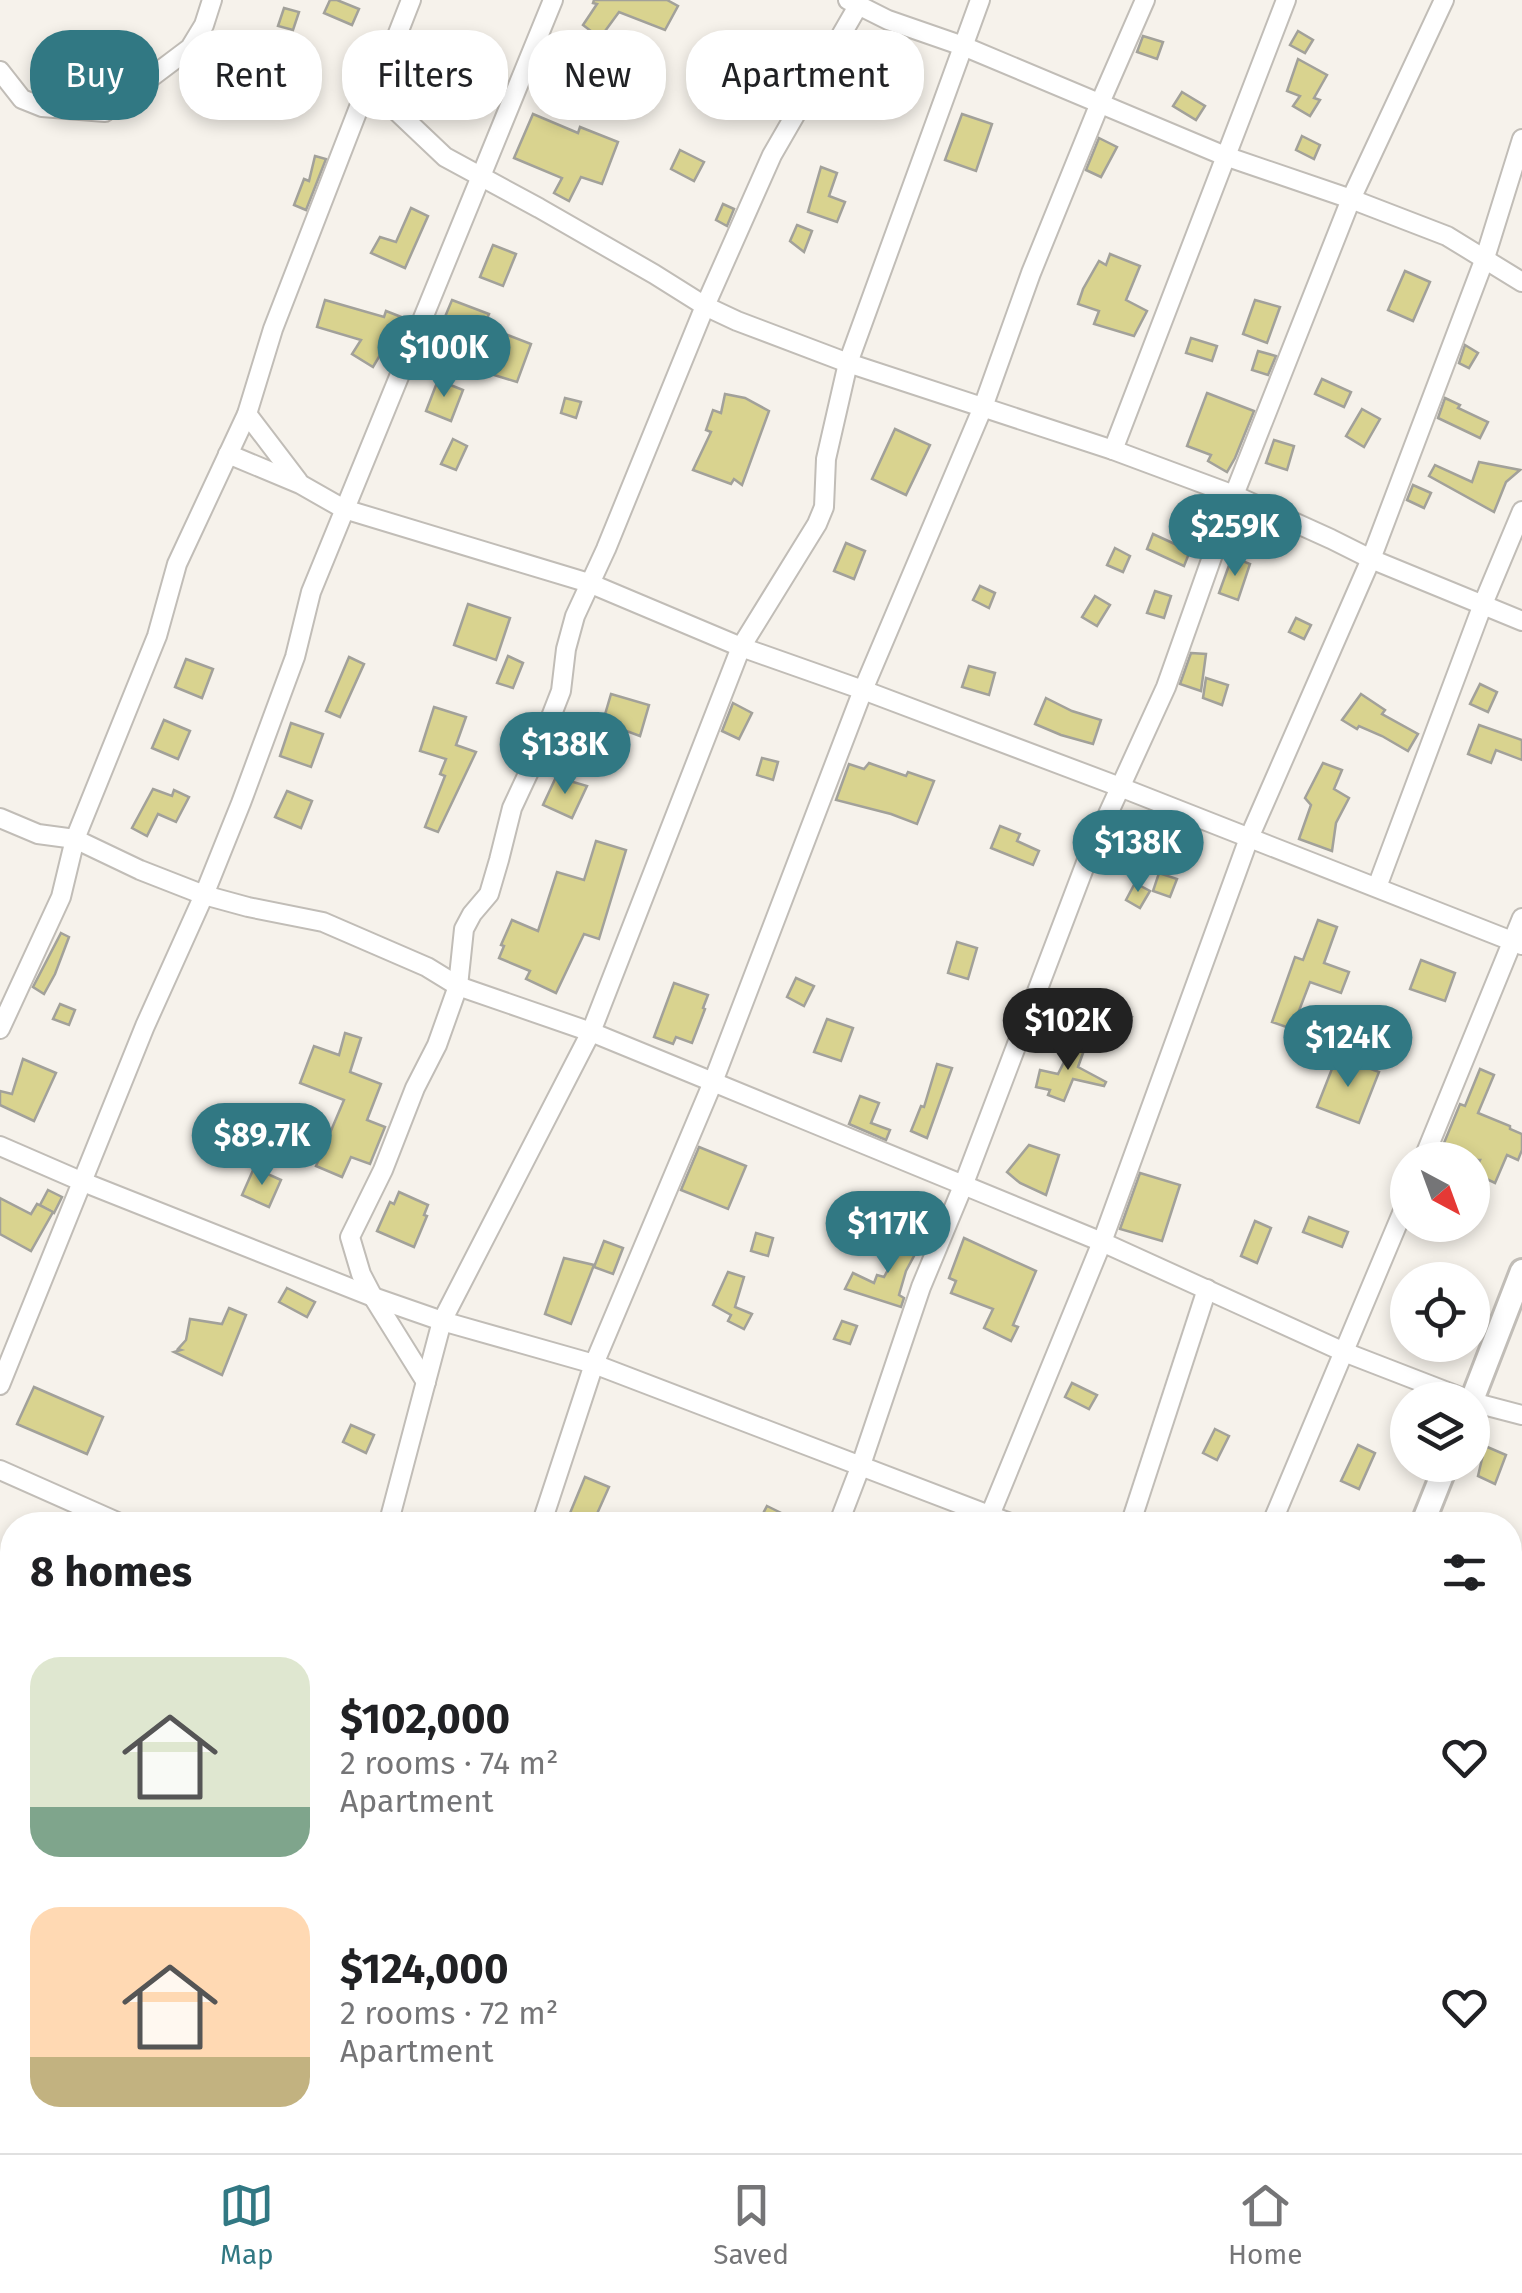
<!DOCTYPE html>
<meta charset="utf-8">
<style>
:root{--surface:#fff;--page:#f6f6f6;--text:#202124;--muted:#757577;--line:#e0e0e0;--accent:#317883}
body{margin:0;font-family:"Fira Sans",sans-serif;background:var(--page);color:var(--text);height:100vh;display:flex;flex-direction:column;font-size:38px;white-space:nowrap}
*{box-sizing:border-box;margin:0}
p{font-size:32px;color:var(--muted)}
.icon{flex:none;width:55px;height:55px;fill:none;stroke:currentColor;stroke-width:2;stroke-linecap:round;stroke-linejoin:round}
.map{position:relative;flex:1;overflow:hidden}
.details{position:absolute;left:0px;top:1512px;width:1522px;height:642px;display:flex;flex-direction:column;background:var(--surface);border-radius:40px 40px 0 0;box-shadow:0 5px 15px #0003}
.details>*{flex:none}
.guide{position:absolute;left:30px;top:30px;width:1000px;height:90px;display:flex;gap:20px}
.needle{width:65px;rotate:139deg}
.controls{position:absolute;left:1390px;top:1142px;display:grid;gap:20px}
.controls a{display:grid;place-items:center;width:100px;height:100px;border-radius:50%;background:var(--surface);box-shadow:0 5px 15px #0003;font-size:50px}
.price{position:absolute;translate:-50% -85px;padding:0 22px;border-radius:35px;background:var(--accent);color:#fff;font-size:32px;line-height:65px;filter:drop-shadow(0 2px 5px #0008)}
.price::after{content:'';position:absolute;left:50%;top:60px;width:30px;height:22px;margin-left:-15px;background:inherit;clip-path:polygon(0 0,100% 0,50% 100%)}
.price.on{background:#222;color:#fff}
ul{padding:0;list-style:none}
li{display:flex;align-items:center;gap:30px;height:250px;padding:0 30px}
li span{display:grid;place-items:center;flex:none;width:280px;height:200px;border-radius:30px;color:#555}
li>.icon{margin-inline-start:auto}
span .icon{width:120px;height:120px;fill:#fffc;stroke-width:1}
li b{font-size:42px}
h2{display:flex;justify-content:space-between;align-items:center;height:120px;padding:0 30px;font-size:42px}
.chip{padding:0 35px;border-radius:40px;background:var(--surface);box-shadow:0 5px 15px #0003;font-size:35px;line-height:90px}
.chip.on{background:var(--accent);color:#fff}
.menu{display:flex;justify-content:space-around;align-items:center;height:140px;border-top:2px solid var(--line);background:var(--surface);font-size:28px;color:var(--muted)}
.menu a{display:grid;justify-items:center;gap:5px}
.menu .on{color:var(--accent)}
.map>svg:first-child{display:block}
.building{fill:#d9d38f;stroke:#a2a19a;stroke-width:2.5}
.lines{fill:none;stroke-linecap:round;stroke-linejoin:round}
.street-casing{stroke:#c1bdb7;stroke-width:22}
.secondary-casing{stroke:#c1bdb7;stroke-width:28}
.street{stroke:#fff;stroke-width:18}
.secondary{stroke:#fff;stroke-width:22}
</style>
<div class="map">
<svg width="1522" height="2153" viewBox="0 0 1522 2153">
<rect width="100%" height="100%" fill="#f6f2eb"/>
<g class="building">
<path d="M330,0H337L359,9L352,25L324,13Z"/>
<path d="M594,0H667L678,6L665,30L619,12L600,38L583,25L597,4L593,3Z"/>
<path d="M284,8L299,12L293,30L278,26Z"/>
<path d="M1298,31L1313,40L1305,53L1290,45Z"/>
<path d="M1143,36L1163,42L1157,59L1137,52Z"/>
<path d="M605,42L622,49L616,63L601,57Z"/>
<path d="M1298,59L1327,75L1314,98L1320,100L1310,116L1293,106L1300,96L1287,91Z"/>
<path d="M878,65L892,72L883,90L868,83Z"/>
<path d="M1182,92L1205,106L1196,120L1173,106Z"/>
<path d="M533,114L578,133L580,127L618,142L602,184L581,177L569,201L554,193L562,178L514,158Z"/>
<path d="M962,114L992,124L976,171L945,160Z"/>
<path d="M1302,136L1320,145L1314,159L1296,150Z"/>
<path d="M1099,138L1117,147L1101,177L1086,170Z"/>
<path d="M680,150L704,162L694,181L671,169Z"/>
<path d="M315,156L326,159L306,210L294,205L304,179L309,181Z"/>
<path d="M821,167L837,173L829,196L845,202L837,222L808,212Z"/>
<path d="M723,204L734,209L727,226L716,220Z"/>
<path d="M411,208L428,216L405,268L371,253L380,237L396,242Z"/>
<path d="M797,225L812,231L804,252L790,241Z"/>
<path d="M493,245L516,254L503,286L480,277Z"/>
<path d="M1110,254L1140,266L1126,300L1147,311L1134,336L1094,324L1099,311L1078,304L1083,289L1099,261L1106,265Z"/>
<path d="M1405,271L1430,282L1413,321L1388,310Z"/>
<path d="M325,300L384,317L386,311L409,320L402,336L393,333L373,367L352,354L361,340L317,327Z"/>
<path d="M452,300L489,314L484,326L531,344L517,382L484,372L487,363L443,346L450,327L442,324Z"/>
<path d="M1255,300L1280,307L1267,343L1243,334Z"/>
<path d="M1191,338L1217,346L1212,361L1186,353Z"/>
<path d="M1465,345L1478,353L1469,368L1459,363Z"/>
<path d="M1258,351L1276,356L1268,375L1252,370Z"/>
<path d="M1322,379L1351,392L1344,407L1315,394Z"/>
<path d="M438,380L463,390L451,421L426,411Z"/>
<path d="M1207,393L1254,411L1235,458L1227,472L1208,461L1211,455L1187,446Z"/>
<path d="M725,394L745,398L769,411L742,485L734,479L731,484L693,470L711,432L706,430L713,410L721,413Z"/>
<path d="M565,398L581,402L576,418L561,413Z"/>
<path d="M1445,398L1460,405L1458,408L1488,422L1480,438L1438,418Z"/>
<path d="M1362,409L1380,419L1364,447L1346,436Z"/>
<path d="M895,429L930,445L906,495L872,479Z"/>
<path d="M453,439L467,446L456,470L441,464Z"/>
<path d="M1274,440L1294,446L1287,470L1266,463Z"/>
<path d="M1479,462L1520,470L1506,482L1494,512L1429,476L1435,465L1472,482Z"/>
<path d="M1413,485L1431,493L1424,508L1407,500Z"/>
<path d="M1153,534L1190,551L1184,566L1147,549Z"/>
<path d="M846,543L865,551L854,579L834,571Z"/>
<path d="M1115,548L1130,556L1123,572L1107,565Z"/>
<path d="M1232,557L1250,564L1238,600L1219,593Z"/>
<path d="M980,586L995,593L989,608L973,600Z"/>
<path d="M1155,591L1171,596L1164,618L1147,613Z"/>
<path d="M1095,596L1110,605L1097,626L1082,617Z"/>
<path d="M468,604L510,618L496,660L454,645Z"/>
<path d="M1296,618L1311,625L1304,639L1289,632Z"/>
<path d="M1191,653L1206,654L1201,691L1180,684Z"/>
<path d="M508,656L523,663L513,688L497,683Z"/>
<path d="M349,657L364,664L340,717L326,711Z"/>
<path d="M186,659L213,669L202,698L175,687Z"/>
<path d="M969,666L995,673L989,695L962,687Z"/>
<path d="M1206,678L1228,685L1222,705L1203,698Z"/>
<path d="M1480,684L1497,692L1488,712L1470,704Z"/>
<path d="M611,694L649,705L640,736L616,727L602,755L594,752Z"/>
<path d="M1361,694L1385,710L1382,714L1418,734L1408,751L1382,736L1359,726L1357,729L1342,720Z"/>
<path d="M1046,698L1072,711L1101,720L1093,744L1061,735L1035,724Z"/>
<path d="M733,703L752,713L739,739L722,731Z"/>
<path d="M434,707L466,717L456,745L476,752L438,832L425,827L445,776L440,774L446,759L420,751Z"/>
<path d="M164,720L190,731L178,759L152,748Z"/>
<path d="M291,723L323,734L311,767L280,756Z"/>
<path d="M1479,725L1522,740V760L1496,750L1491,763L1468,754Z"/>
<path d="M762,758L778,762L773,780L757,775Z"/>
<path d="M869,763L906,776L908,772L934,781L917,824L891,814L836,800L849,764L864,769Z"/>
<path d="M1323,763L1342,770L1334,789L1349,798L1336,823L1332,851L1299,839L1311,805L1305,798Z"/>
<path d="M556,777L587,786L572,818L543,805Z"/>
<path d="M153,789L172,796L174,790L189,797L176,822L158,814L147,836L132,828Z"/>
<path d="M287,791L312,801L301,828L275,817Z"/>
<path d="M1000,826L1020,834L1017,841L1039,851L1033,865L991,848Z"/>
<path d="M596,841L626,850L599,939L584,934L556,993L526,979L530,971L499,958L504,946L501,945L512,920L538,931L557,872L584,880Z"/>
<path d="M1159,873L1177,879L1170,897L1153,891Z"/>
<path d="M1135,883L1150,891L1140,908L1126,900Z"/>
<path d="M1318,920L1337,927L1324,963L1349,972L1341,993L1310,982L1292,1029L1272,1022L1295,957L1303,960Z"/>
<path d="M61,933L69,937L55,974L44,994L33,987Z"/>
<path d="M957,942L977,948L968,979L948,973Z"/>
<path d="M1421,960L1455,973L1445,1001L1410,989Z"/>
<path d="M796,978L814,986L804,1006L787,997Z"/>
<path d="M674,983L708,995L703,1008L705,1009L692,1043L676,1037L673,1044L654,1037Z"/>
<path d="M1090,993L1122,1005L1118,1011L1132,1017L1125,1033L1082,1014Z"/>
<path d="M60,1004L75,1010L69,1025L53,1019Z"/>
<path d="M827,1019L853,1028L841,1061L814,1052Z"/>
<path d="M345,1033L361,1038L350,1072L381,1084L367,1120L385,1127L370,1164L351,1157L342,1177L316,1166L344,1100L300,1083L314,1046L339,1055Z"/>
<path d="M1078,1034L1088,1039L1078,1067L1106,1082L1104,1086L1073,1079L1064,1101L1048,1095L1050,1090L1036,1087L1040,1070L1058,1074Z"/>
<path d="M1337,1056L1379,1072L1359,1123L1317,1107Z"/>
<path d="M23,1059L56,1073L34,1121L0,1105V1091L12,1094Z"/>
<path d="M937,1064L952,1068L927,1138L911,1131L921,1106L924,1107Z"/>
<path d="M1480,1069L1494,1075L1478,1113L1510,1126V1129L1522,1134V1150L1518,1160L1507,1155L1495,1183L1474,1173L1480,1160H1437L1460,1104L1465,1106Z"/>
<path d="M860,1096L879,1103L871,1123L890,1130L886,1140L849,1124Z"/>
<path d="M1029,1145L1059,1155L1046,1195L1020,1183L1007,1172Z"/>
<path d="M699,1147L746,1166L728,1209L681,1190Z"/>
<path d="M254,1168L281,1180L269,1207L242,1195Z"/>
<path d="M1140,1173L1180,1185L1162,1241L1120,1229Z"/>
<path d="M48,1190L62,1197L54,1213L40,1205Z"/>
<path d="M399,1192L428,1205L424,1215L427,1216L414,1247L377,1231L390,1202L394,1204Z"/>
<path d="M0,1198L31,1214L37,1204L53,1212L31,1251L0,1234Z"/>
<path d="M1309,1217L1348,1232L1342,1247L1303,1232Z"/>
<path d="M1255,1221L1271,1228L1257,1263L1241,1256Z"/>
<path d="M756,1233L773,1238L768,1256L751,1251Z"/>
<path d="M908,1233L922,1241L906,1271L899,1295L904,1298L901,1307L845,1289L853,1273L874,1283L877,1275L884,1277Z"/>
<path d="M964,1238L1036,1271L1013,1325L1018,1327L1011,1341L984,1328L993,1309L951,1293L956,1281L949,1278Z"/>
<path d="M604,1241L623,1248L613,1274L594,1267Z"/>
<path d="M564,1258L594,1265L571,1324L545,1314Z"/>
<path d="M728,1272L744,1277L735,1307L752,1314L744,1329L728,1321L731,1315L713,1305Z"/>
<path d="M287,1288L315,1302L307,1317L279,1302Z"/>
<path d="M229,1308L246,1315L222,1375L174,1352L181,1350L178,1349L186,1340L190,1319L222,1324Z"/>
<path d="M842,1321L857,1326L850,1344L834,1339Z"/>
<path d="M1072,1383L1097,1395L1089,1409L1065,1397Z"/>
<path d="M34,1387L103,1417L87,1454L17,1424Z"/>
<path d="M351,1425L374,1435L366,1453L343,1442Z"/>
<path d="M1215,1429L1229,1436L1217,1460L1203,1453Z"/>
<path d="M1358,1445L1375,1453L1359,1489L1341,1481Z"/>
<path d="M1485,1446L1506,1455L1495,1484L1478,1476Z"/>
<path d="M585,1477L609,1487L592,1525H585L568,1518Z"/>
<path d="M767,1506L806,1525H757Z"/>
</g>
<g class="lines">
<g class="street-casing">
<g id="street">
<path d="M848,0L888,20L963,46L1225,156L1351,199L1447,236L1522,282"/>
<path d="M0,71L22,99L42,107L105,112L190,48L204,25L212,0"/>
<path d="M368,84L445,157L539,208L654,274L705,306L737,321L848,363L1113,450L1234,495L1331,539L1371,559L1522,621"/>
<path d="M247,414L298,481"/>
<path d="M1113,450L1286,0"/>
<path d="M228,454L300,484L344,509L589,583L741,647L863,690L1120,787L1522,945"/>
<path d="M0,818L38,834L75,839L140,870L204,895L248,907L323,922L427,967L458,986L591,1032L713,1082L1102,1242L1344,1352L1468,1400"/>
<path d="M1377,887L1483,604L1522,511"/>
<path d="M0,1029L61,897L75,839L157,636L177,564L247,414L273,329L368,84L391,51L411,0"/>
<path d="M0,1146L83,1182L373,1297L442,1321L594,1364L1015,1525"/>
<path d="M1423,1160L1522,918"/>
<path d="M426,1382L373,1297L361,1274L350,1237L383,1170L415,1088L437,1045L458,986L464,929L472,914L489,894L499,860L512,808L533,763L561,691L566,649L575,616L606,549L705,306L772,155L858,6"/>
<path d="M0,1385L145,1026L204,895L241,803L295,657L311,592L553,0"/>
<path d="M1472,1402L1522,1415"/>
<path d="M0,1470L124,1525"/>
<path d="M388,1525L442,1321L591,1032L741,647L817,524L824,507L826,459L848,363L980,0"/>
<path d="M541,1525L594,1364L713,1082L863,690L983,407L1031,273L1100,103L1145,0"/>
<path d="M838,1525L861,1465L921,1287L963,1186L1087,860L1166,687L1234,495L1351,199L1444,0"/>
<path d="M986,1525L1102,1242L1249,838L1371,559L1485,258L1522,139"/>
<path d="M1130,1525L1207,1289"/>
<path d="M1271,1525L1408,1199"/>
<path d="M1510,1676L1522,1646"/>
<path d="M1510,1718L1522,1722"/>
<path d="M0,1799L12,1803"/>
<path d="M1510,2056L1522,2025"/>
<path d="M0,2142L12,2110"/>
<path d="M47,2142L68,2153"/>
<path d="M700,2142L714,2153"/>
<path d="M152,2153L156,2142"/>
<path d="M288,2153L292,2142"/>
<path d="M659,2153V2142"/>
</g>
</g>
<g class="secondary-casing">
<g id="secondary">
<path d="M1472,1400L1522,1271"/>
<path d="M1422,1525L1446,1465"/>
<path d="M1169,2153L1173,2142"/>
</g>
</g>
<use href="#street" class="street"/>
<use href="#secondary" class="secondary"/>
</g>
</svg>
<div class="controls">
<a><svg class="needle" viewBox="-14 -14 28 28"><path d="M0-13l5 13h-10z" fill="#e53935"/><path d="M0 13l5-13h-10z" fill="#757577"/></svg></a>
<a><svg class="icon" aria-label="locate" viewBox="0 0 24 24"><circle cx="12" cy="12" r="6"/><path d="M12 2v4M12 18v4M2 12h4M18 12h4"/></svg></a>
<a><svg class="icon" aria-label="layers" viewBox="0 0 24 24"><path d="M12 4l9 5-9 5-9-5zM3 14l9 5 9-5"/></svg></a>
</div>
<b class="price" style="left:444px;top:400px">$100K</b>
<b class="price" style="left:1235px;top:579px">$259K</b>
<b class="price" style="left:565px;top:797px">$138K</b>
<b class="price" style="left:1138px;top:895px">$138K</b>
<b class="price on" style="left:1068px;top:1073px">$102K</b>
<b class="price" style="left:1348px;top:1090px">$124K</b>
<b class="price" style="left:262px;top:1188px">$89.7K</b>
<b class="price" style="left:888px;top:1276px">$117K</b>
<div class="guide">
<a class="chip on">Buy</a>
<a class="chip">Rent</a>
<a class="chip">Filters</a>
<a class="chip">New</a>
<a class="chip">Apartment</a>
</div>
<section class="details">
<h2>8 homes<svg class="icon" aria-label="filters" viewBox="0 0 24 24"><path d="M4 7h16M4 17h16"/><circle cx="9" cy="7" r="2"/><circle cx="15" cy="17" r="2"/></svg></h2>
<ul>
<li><span style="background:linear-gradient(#dfe7d0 75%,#7fa58c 0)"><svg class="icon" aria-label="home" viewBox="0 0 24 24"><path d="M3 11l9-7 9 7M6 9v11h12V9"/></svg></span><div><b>$102,000</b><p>2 rooms · 74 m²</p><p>Apartment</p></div><svg class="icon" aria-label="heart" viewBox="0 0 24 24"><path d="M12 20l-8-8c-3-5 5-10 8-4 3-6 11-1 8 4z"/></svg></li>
<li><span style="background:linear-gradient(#ffd9b3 75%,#c2b280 0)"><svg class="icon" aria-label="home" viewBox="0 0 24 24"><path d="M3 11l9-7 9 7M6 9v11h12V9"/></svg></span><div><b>$124,000</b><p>2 rooms · 72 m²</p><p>Apartment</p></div><svg class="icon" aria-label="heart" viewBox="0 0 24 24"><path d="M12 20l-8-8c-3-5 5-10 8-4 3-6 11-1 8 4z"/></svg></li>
</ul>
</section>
</div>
<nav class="menu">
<a class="on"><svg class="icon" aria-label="map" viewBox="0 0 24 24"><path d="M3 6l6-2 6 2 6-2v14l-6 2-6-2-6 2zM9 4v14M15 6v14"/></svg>Map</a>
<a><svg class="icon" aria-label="saved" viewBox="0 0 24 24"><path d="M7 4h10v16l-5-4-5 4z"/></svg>Saved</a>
<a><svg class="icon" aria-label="home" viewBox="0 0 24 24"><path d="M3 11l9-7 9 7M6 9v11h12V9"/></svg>Home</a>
</nav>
